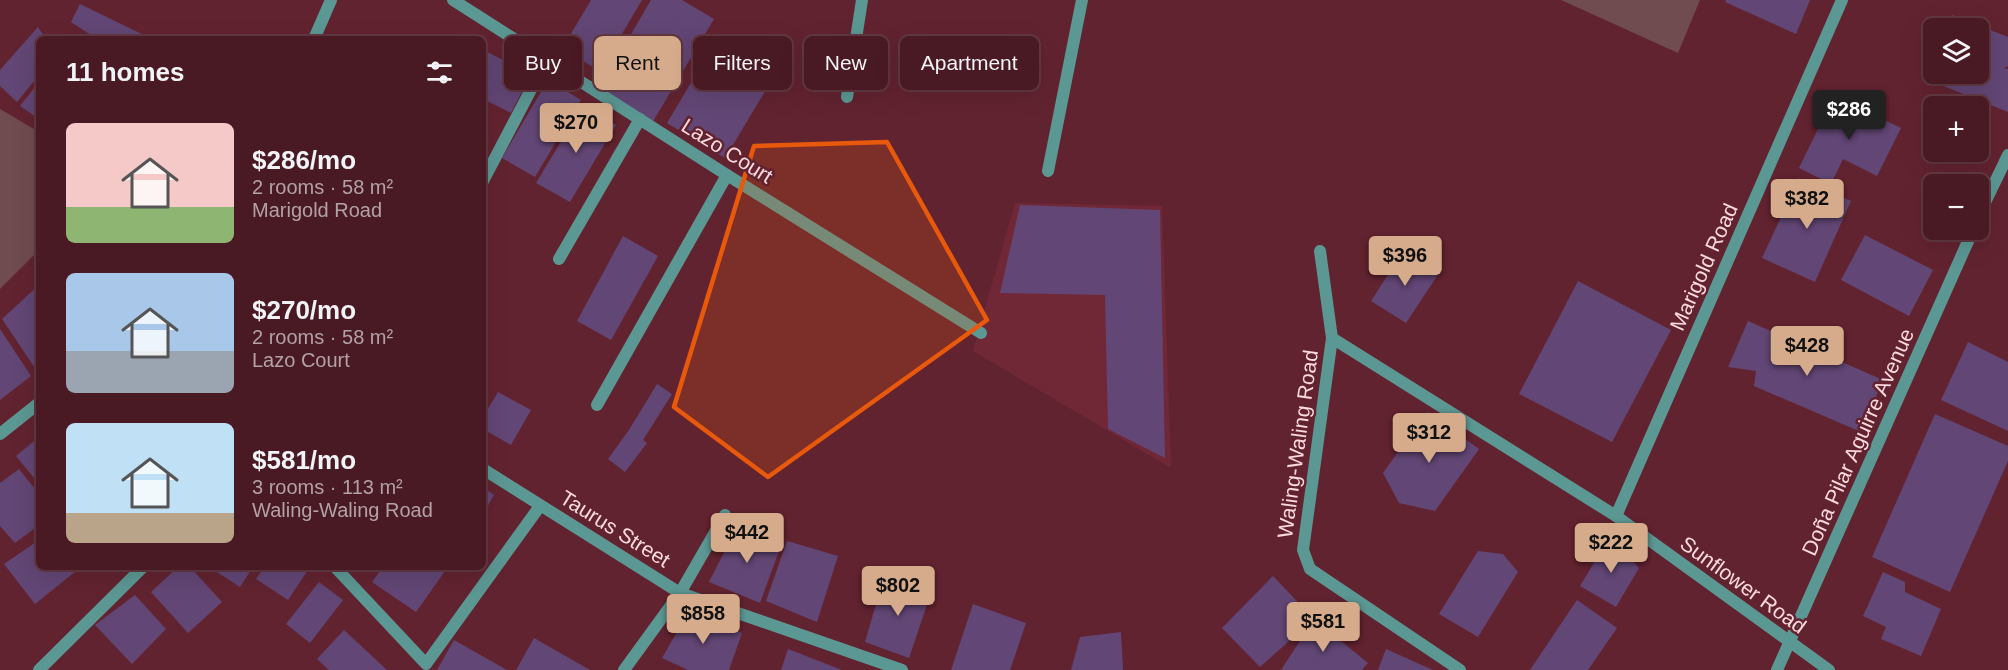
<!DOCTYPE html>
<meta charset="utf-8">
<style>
:root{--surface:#4a1a24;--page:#542731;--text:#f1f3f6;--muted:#b2a1a6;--line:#613841;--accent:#d6ab8b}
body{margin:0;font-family:Arial,sans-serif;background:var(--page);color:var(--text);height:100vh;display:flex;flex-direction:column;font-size:22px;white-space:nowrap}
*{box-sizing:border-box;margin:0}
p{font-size:20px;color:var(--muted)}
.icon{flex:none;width:33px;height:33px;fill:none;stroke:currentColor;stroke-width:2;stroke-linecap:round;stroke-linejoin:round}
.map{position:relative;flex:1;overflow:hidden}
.drawer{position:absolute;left:36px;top:36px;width:450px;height:534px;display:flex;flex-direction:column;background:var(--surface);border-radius:9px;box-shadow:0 6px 24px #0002,0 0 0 2px var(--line)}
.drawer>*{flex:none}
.hud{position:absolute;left:504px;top:36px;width:570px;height:54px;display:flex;gap:12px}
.fabs{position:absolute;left:1923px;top:18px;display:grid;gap:12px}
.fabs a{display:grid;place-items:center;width:66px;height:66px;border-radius:9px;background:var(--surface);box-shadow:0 6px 24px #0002,0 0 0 2px var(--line);font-size:30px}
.price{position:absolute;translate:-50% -51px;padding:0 14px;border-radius:6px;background:var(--accent);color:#111;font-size:20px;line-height:39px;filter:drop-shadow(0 2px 3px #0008)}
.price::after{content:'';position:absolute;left:50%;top:36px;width:18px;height:14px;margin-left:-9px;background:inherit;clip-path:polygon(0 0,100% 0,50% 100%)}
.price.on{background:#222;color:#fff}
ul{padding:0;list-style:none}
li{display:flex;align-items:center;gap:18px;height:150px;padding:0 30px}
li span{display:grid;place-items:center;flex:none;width:168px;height:120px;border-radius:9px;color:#555}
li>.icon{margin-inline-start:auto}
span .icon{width:72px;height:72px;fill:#fffc;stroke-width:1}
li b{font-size:26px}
h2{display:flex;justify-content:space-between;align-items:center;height:72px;padding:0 30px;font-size:26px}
.chip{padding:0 21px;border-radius:9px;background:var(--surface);box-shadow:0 6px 24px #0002,0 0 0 2px var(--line);font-size:21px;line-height:54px}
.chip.on{background:var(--accent);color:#111}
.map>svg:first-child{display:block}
.built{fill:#702837}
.green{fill:#704b50}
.building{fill:#624675}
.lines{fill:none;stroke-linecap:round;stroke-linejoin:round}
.service{stroke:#5b9793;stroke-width:12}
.minor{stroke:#5b9793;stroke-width:12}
.tertiary{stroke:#5b9793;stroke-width:12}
.marked{fill:#e8590c;fill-opacity:0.2;stroke:#e8590c;stroke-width:4.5;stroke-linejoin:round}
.labels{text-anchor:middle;stroke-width:5;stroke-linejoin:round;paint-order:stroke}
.street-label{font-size:21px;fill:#fbdade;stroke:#622330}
</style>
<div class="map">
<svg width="2008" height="670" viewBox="0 0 2008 670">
<rect width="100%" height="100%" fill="#622330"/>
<path class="built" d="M1015,203L1162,206L1171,468L973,351Z"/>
<g class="green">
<path d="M1561,0H1700L1678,53Z"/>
<path d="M0,109L39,132V250L0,289Z"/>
</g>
<g class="building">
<path d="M591,0H642L600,71L562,49Z"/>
<path d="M651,0H682L714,19L652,123L598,91Z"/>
<path d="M1726,0H1810L1796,34L1725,2Z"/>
<path d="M80,4L152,39H97L71,22Z"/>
<path d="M1952,15L2008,37V66L2004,68L2008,69V112L1926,79L1933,62L1934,74H1978V28H1947Z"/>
<path d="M38,27L46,39H39V75L17,102L0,86V70Z"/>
<path d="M717,39L776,73L725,158L667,123Z"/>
<path d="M483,50L531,74L511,113L483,99Z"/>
<path d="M548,80L581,100L535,177L502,158Z"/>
<path d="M39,82V119L20,106Z"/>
<path d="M1834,96L1901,128L1877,176L1843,159L1831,184L1799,168Z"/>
<path d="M583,105L616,125L570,202L536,183Z"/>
<path d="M1799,178L1851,201L1815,282L1762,258Z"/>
<path d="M1020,205L1160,210L1165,458L1108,429L1105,295L1000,293Z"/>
<path d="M1865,235L1933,270L1909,316L1841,280Z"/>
<path d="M623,236L658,256L611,340L577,321Z"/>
<path d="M1404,250L1439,273L1406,323L1371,301Z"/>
<path d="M1578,281L1671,330L1612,442L1519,394Z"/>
<path d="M39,285V365L35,368L2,319Z"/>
<path d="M1748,321L1883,380L1861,432L1754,386L1756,371L1728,367Z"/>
<path d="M0,329L31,376L0,400Z"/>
<path d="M1968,342L2008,362V431L1941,400Z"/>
<path d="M657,384L672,394L643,440L647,443L625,472L608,459L629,430Z"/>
<path d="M498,392L531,410L511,445L483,429V417Z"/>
<path d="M1427,412L1479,449L1435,511L1399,503L1383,473Z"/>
<path d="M1935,414L2008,446V461L1950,592L1872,557Z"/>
<path d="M39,437V484L16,456Z"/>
<path d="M19,469L39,494V525L15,543L0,526V483Z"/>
<path d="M483,487L494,495L483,514Z"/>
<path d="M738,525L782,543L760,603L709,582Z"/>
<path d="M1610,536L1639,568L1616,607L1580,586Z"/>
<path d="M39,540V567H81L35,604L4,564Z"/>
<path d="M787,541L838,556L817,622L766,601Z"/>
<path d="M1478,551L1503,554L1518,572L1478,637L1439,614Z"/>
<path d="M178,567H190L222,602L188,633L151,592Z"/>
<path d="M209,567H253L240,587Z"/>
<path d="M264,567H310L288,600L256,579Z"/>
<path d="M383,567H448L416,612L372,582Z"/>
<path d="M1883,572L1905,582V592L1941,609L1921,656L1881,639L1886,627L1863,616Z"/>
<path d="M1273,576L1314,619L1260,667L1222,628Z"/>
<path d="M883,580L932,590L909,658L865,642Z"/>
<path d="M319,582L343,600L310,643L286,624Z"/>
<path d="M135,595L166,629L132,664L95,625Z"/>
<path d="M1577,600L1617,628L1588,670H1530Z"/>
<path d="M973,604L1026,623L1010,670H951Z"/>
<path d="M689,611L742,633L729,670H688L662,658Z"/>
<path d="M1314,619L1368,663L1362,670H1281Z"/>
<path d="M344,630L387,670H329L317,659Z"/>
<path d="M1121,632L1123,670H1071L1080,637Z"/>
<path d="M534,638L590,670H516Z"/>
<path d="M454,640L507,670H437Z"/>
<path d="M788,649L842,670H781Z"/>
<path d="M1386,649L1433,670H1378Z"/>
</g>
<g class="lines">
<path class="service" d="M559,259L640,119"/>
<g class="minor">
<path d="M453,0L727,175L981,333"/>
<path d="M847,97L862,0"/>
<path d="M1048,171L1082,0"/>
<path d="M483,181L547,59"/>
<path d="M1978,217L2008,155"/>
<path d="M1320,251L1332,338L1303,550L1310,569L1460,670"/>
<path d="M1332,338L1616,516L1829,670"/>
<path d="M597,405L727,175"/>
<path d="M483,469L680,593L902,670"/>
<path d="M1616,516L1842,0"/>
<path d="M335,567L426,664L540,506"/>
<path d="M39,670L143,567"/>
<path d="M624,670L680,593L725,515"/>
<path d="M1777,670L1973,230"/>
</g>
<g class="tertiary">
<path d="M314,39L331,0"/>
<path d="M0,434L39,403"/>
</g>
</g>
<path class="marked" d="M887,142L987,320L768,477L674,407L754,146Z"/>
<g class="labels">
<g class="street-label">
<text transform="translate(727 151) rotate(32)" y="7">Lazo Court</text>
<text transform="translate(1704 267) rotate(-66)" y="7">Marigold Road</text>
<text transform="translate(1858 442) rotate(-66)" y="7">Doña Pilar Aguirre Avenue</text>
<text transform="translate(1298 444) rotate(-82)" y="7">Waling-Waling Road</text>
<text transform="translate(615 529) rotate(32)" y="7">Taurus Street</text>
<text transform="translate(1743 585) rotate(36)" y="7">Sunflower Road</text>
</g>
</g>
</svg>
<div class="fabs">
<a><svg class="icon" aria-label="layers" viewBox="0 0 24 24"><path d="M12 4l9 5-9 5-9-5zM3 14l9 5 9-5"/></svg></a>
<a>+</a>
<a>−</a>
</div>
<b class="price on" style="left:1849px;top:141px">$286</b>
<b class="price" style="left:576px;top:154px">$270</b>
<b class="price" style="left:1807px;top:230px">$382</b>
<b class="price" style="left:1405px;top:287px">$396</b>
<b class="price" style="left:1807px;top:377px">$428</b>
<b class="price" style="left:1429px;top:464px">$312</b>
<b class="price" style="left:747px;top:564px">$442</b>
<b class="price" style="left:1611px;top:574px">$222</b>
<b class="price" style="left:898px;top:617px">$802</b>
<b class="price" style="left:703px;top:645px">$858</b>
<b class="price" style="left:1323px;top:653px">$581</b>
<div class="hud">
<a class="chip">Buy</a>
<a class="chip on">Rent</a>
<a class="chip">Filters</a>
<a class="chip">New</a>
<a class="chip">Apartment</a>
</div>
<section class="drawer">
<h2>11 homes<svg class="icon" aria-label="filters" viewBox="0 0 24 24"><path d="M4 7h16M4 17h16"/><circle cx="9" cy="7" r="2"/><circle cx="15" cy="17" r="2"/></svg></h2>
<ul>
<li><span style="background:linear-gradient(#f6c9c9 70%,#8fb573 0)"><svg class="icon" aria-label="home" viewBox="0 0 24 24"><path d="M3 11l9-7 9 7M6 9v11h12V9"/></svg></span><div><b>$286/mo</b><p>2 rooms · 58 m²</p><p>Marigold Road</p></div></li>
<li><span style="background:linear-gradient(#a9c7e8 65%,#9aa5b1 0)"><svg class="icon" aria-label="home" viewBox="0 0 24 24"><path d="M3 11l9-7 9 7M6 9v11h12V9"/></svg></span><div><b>$270/mo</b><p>2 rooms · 58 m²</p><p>Lazo Court</p></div></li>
<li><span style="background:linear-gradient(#bfe0f5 75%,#b9a48a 0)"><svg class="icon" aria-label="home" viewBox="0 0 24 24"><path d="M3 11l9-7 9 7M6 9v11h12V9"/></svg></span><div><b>$581/mo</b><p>3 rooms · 113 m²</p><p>Waling-Waling Road</p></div></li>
</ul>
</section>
</div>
